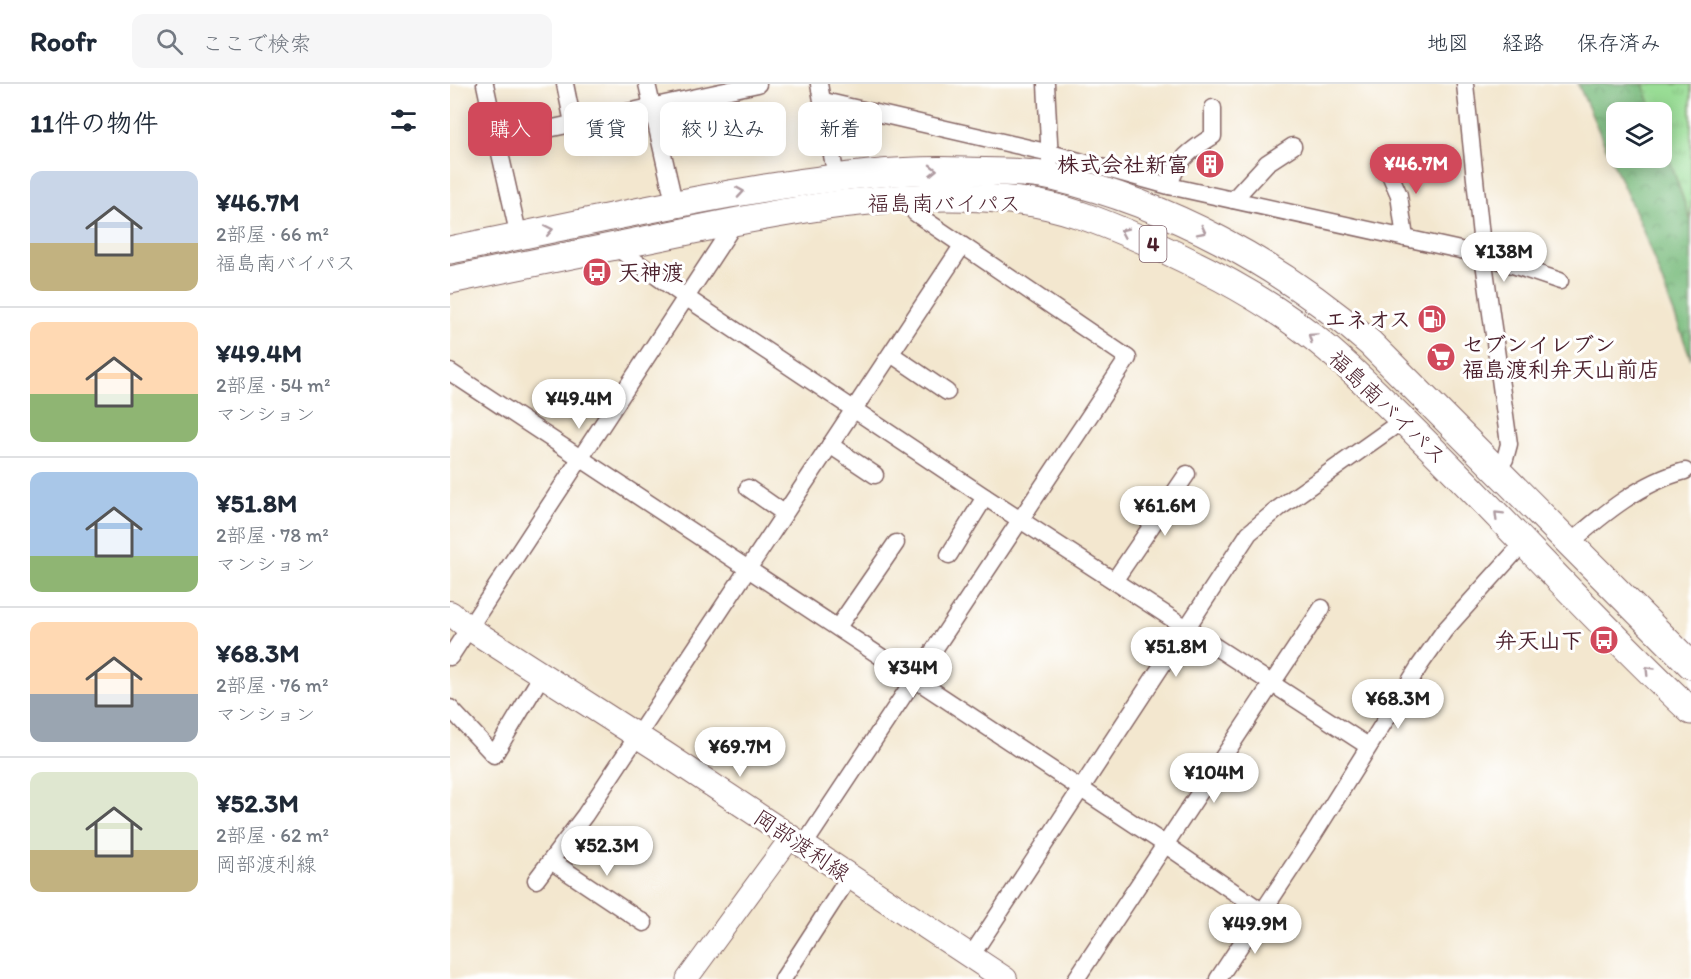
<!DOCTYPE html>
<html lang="ja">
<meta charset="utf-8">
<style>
:root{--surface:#fff;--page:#f6f6f7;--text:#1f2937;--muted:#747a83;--line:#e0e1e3;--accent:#d1495b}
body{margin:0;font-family:Itim,"Klee One",sans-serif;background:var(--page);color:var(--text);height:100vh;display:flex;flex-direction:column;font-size:22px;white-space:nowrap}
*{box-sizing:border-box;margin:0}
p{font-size:20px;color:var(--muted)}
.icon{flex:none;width:33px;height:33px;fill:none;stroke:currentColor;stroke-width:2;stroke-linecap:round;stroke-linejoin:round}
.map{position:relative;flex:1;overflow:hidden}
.panel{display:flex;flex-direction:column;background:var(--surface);width:450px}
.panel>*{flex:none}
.hud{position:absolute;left:18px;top:18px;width:570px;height:54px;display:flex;gap:12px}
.fabs{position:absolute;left:1156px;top:18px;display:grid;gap:12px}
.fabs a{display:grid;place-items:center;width:66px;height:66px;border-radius:12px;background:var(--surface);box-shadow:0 3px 15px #0003;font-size:30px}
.price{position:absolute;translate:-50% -51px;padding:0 14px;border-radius:21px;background:#fff;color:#222;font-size:20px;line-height:39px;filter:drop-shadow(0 2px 3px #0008)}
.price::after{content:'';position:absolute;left:50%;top:36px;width:18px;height:14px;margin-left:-9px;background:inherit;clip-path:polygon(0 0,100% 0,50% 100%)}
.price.on{background:var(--accent);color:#fff}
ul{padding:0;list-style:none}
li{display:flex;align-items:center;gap:18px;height:150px;padding:0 30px}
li+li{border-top:2px solid var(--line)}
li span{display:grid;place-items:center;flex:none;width:168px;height:120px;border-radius:12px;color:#555}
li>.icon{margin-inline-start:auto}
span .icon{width:72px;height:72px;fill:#fffc;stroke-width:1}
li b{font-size:26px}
h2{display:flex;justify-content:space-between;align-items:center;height:72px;padding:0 30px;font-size:26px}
.pill{padding:0 21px;border-radius:12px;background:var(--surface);box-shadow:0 3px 15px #0003;font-size:21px;line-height:54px}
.pill.on{background:var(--accent);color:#fff}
header{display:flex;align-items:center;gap:36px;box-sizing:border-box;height:84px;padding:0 30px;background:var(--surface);border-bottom:2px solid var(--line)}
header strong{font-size:28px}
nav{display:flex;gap:33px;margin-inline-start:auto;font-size:21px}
.search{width:420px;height:54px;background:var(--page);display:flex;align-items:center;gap:15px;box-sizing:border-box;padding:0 21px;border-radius:12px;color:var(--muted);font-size:22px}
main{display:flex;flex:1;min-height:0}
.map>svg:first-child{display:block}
.forest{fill:url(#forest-crowns);stroke:#626e54;stroke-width:1.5;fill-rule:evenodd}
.park{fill:url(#park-tufts);stroke:#727e60;stroke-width:1.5}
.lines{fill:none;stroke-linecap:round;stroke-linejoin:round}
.minor-casing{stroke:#856564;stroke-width:19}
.tertiary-casing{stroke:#856564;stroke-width:23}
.secondary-casing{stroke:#856564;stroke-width:26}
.trunk-casing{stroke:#856564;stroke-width:29}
.minor{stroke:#fff;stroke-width:16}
.tertiary{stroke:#fff;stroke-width:21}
.secondary{stroke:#fff;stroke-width:24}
.trunk{stroke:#fff;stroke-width:27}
.oneway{stroke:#ae9aa0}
.labels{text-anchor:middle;stroke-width:6;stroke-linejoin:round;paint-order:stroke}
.shield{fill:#fff;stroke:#80626b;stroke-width:1.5}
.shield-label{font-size:21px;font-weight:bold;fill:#4a1f2b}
.poi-label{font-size:22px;font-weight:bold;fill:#4a1f2b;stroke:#fff;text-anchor:end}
.street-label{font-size:22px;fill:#4a1f2b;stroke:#fff}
</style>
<header>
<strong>Roofr</strong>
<div class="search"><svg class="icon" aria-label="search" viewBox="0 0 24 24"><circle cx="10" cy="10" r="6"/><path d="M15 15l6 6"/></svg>ここで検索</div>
<nav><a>地図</a><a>経路</a><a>保存済み</a></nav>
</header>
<main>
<section class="panel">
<h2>11件の物件<svg class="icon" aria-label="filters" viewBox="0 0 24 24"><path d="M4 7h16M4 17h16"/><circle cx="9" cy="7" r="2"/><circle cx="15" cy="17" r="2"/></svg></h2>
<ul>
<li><span style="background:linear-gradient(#c9d6e8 60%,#c2b280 0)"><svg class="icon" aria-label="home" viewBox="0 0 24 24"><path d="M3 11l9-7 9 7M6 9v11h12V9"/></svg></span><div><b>¥46.7M</b><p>2部屋 · 66 m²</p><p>福島南バイパス</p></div></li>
<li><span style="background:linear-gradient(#ffd9b3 60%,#8fb573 0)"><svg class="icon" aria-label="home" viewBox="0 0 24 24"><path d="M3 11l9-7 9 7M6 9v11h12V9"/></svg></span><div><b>¥49.4M</b><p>2部屋 · 54 m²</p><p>マンション</p></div></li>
<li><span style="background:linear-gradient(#a9c7e8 70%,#8fb573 0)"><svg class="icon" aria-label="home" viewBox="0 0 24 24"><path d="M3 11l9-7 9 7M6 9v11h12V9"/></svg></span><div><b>¥51.8M</b><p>2部屋 · 78 m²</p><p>マンション</p></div></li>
<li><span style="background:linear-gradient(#ffd9b3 60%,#9aa5b1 0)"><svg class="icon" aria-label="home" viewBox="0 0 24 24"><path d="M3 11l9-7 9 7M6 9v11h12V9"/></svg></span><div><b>¥68.3M</b><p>2部屋 · 76 m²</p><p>マンション</p></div></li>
<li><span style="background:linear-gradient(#dfe7d0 65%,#c2b280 0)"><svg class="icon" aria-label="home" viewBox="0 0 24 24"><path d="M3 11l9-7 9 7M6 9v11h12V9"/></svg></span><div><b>¥52.3M</b><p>2部屋 · 62 m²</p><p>岡部渡利線</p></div></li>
</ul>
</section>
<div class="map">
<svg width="1241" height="895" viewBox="0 0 1241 895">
<defs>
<pattern id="forest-crowns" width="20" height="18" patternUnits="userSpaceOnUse" patternTransform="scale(1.5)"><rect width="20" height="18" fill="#7abc7e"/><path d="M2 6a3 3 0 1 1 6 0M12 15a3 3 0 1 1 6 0" fill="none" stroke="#669867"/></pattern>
<pattern id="park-tufts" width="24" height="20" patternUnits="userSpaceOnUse" patternTransform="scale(1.5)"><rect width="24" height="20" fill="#99dd95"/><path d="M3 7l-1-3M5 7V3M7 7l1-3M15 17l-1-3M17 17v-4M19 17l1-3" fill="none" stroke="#85bd81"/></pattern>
</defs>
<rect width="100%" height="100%" fill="#fff"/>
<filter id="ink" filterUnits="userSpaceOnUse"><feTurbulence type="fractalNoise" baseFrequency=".0167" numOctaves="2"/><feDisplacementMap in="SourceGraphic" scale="12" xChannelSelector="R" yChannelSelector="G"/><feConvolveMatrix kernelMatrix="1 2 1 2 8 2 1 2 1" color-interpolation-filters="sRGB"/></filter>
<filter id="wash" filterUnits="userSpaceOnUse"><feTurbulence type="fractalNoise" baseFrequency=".008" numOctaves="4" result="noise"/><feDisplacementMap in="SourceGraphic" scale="24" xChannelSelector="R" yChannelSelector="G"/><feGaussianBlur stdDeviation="1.35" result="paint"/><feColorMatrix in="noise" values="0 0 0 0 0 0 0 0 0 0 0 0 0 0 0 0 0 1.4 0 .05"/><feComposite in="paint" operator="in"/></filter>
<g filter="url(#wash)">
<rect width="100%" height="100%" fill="#f3e7cf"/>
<path class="forest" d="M1128,0H1241V275L1192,144ZM1167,28H1212V74H1167Z"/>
<path class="park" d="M1193,0H1241V137L1212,54V28H1203Z"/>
</g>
<g filter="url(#ink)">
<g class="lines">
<g class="minor-casing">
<g id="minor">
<path d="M35,0L47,56"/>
<path d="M115,0L123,39"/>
<path d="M197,0L224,118"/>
<path d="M369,0L386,93"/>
<path d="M596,0L600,77"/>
<path d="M1015,0L1033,171L1059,360L1055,375L1047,386"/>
<path d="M374,17L600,69L719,102L1033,171L1110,197"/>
<path d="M935,79L949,111L955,154"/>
<path d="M719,102C727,75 741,66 763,52V24"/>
<path d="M783,116L817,79L843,62"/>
<path d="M69,153L47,56L308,0"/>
<path d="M164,162L237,214L535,413L918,662"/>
<path d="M441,270L497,308"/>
<path d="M0,288L716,761L813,828"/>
<path d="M380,361L425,391"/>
<path d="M298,404L334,429"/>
<path d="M1120,459C1153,430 1192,398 1235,387"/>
<path d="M499,471L535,413"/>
<path d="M664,497L737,390"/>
<path d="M388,543L446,459"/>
<path d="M0,573L286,137"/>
<path d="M0,624L44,671L92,591"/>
<path d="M354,761L678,274L465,129L461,115"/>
<path d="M101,777L194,839"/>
<path d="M86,796L135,731L512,162"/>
<path d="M521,872L799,449L829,424L953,336"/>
<path d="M333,895L399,793"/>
<path d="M626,895L872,524"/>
<path d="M768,895L864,750L970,581L994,547L1075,457"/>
</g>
</g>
<g class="tertiary-casing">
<path id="tertiary" d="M237,895L341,753"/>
</g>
<g class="secondary-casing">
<path id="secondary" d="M0,529L19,544L214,669L555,895"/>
</g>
<g class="trunk-casing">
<g id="trunk">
<path d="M0,166C107,145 213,120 321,103C386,93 449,84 515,87C544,88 575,87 603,93C721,121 829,180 920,259L1241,581"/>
<path d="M0,196C73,181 146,166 219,151C333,127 452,103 569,117C611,121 654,139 693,156C757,184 825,220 878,265C913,295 945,328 977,360C1066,448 1150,542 1241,627"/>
</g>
</g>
<use href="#minor" class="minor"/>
<use href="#tertiary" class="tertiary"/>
<use href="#secondary" class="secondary"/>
<use href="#trunk" class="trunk"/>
</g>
<defs><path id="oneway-chevron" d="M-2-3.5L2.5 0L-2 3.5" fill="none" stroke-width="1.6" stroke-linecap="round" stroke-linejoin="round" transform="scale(1.5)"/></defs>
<g class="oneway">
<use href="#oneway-chevron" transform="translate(483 86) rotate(-1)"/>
<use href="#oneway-chevron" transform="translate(290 108) rotate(-9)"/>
<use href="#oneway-chevron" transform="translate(99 146) rotate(-12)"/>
<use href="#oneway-chevron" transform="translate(752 147) rotate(27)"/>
<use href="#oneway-chevron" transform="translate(674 148) rotate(-156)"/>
<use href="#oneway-chevron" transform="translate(862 253) rotate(-145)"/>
<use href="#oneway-chevron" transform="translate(1048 431) rotate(-135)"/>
<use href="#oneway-chevron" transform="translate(1199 586) rotate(-134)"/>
</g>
</g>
<defs>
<g id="building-disc" transform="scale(1.5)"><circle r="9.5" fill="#d1495b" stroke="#fff"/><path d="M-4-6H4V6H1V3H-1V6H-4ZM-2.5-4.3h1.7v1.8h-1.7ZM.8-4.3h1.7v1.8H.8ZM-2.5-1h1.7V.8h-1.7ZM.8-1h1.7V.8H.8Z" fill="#fff"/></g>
<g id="bus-disc" transform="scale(1.5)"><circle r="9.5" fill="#d1495b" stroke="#fff"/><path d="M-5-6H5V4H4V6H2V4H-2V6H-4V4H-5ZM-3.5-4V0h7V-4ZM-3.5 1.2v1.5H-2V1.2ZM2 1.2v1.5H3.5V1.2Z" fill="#fff"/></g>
<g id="fuel-disc" transform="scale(1.5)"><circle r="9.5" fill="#d1495b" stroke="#fff"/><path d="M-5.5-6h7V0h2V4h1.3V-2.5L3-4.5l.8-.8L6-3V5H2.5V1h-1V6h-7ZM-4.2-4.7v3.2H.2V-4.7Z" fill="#fff"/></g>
<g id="supermarket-disc" transform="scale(1.5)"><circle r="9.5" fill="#d1495b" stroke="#fff"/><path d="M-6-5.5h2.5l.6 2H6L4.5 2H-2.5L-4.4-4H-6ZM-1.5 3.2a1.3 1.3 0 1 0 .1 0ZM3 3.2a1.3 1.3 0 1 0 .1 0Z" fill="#fff"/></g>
</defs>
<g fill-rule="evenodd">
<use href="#building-disc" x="760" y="80"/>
<use href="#bus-disc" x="147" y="188"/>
<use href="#fuel-disc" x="982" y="235"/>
<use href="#supermarket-disc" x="991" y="273"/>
<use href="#bus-disc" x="1154" y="556"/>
</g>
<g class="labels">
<rect class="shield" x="689.5" y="142" width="27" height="36" rx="4.5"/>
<g class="shield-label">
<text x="703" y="167">4</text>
</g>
<g class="poi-label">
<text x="739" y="88">株式会社新富</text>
<text x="168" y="196" text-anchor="start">天神渡</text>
<text x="961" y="243">エネオス</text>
<text x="1012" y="268" text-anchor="start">セブンイレブン<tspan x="1012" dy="25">福島渡利弁天山前店</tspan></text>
<text x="1133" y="564">弁天山下</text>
</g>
<g class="street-label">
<text x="494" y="127">福島南バイパス</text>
<text transform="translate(938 323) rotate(44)" y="8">福島南バイパス</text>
<text transform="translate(352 761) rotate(34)" y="8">岡部渡利線</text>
</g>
</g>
</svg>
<div class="fabs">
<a><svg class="icon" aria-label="layers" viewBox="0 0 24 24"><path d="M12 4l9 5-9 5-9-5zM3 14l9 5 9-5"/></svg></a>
</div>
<b class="price on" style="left:966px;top:111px">¥46.7M</b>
<b class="price" style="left:1054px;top:199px">¥138M</b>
<b class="price" style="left:129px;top:346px">¥49.4M</b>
<b class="price" style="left:715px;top:453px">¥61.6M</b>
<b class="price" style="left:726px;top:594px">¥51.8M</b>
<b class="price" style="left:463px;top:615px">¥34M</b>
<b class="price" style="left:948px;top:646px">¥68.3M</b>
<b class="price" style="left:290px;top:694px">¥69.7M</b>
<b class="price" style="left:764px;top:720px">¥104M</b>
<b class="price" style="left:157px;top:793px">¥52.3M</b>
<b class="price" style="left:805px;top:871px">¥49.9M</b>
<div class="hud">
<a class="pill on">購入</a>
<a class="pill">賃貸</a>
<a class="pill">絞り込み</a>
<a class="pill">新着</a>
</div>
</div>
</main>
